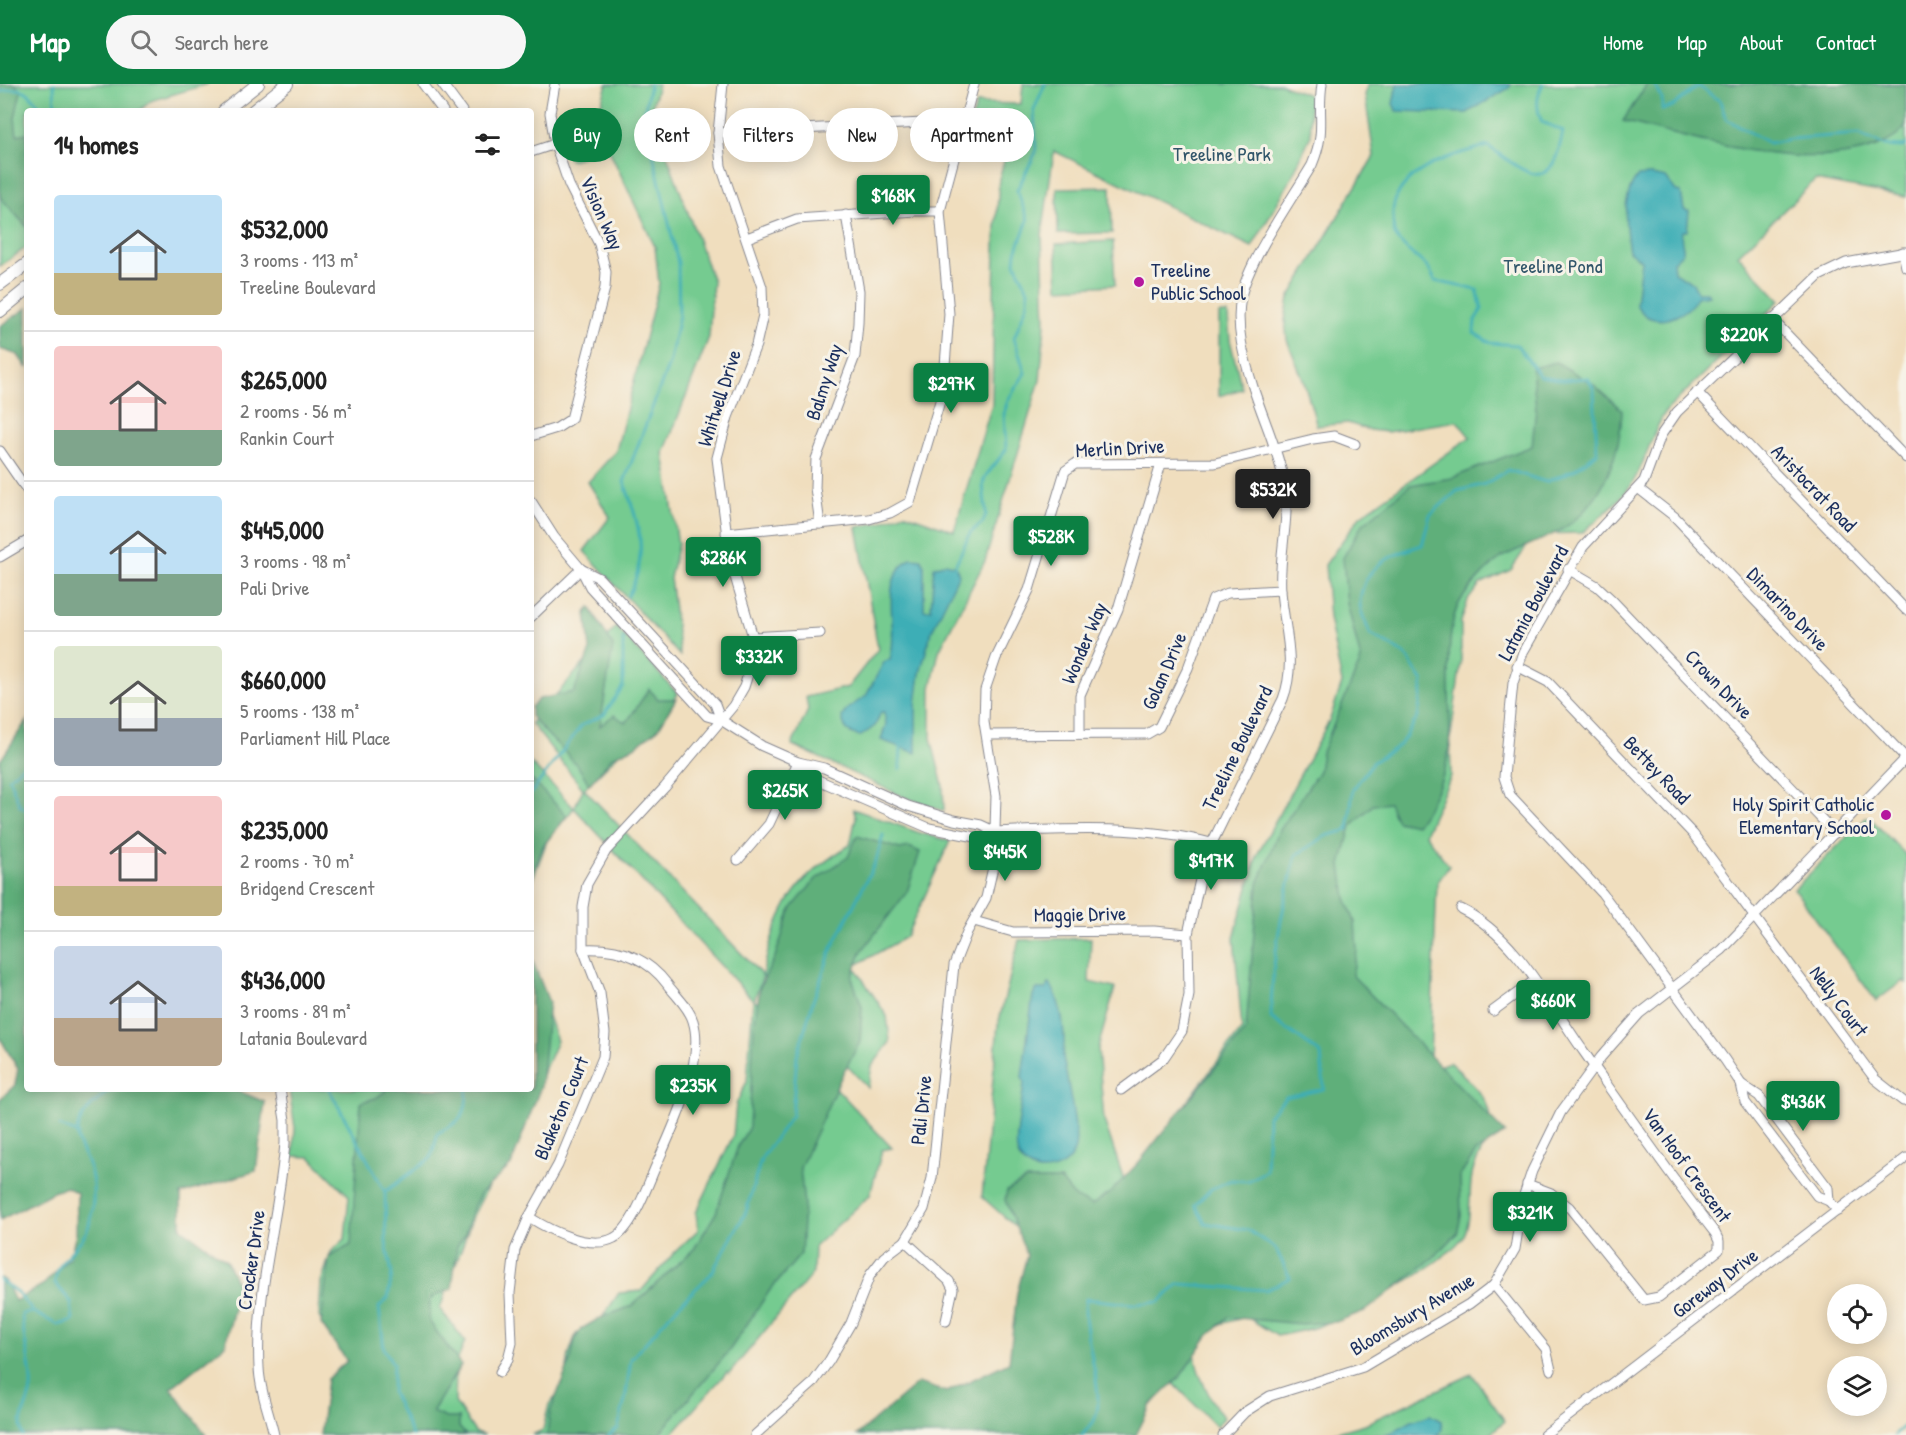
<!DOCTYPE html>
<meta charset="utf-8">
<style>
:root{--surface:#fff;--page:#f6f6f6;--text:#222;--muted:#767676;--line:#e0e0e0;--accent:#0b8043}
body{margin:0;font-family:"Patrick Hand",sans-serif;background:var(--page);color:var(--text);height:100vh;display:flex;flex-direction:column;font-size:22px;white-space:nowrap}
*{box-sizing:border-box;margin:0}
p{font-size:20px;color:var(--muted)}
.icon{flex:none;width:33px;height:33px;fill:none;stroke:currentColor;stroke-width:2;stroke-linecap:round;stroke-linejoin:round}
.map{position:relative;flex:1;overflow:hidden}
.sheet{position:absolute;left:24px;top:24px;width:510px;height:984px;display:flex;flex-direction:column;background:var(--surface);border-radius:6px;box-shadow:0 3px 15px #0003}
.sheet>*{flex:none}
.guide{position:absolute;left:552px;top:24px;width:570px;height:54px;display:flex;gap:12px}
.fabs{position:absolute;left:1827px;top:1200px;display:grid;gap:12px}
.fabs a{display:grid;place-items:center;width:60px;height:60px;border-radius:50%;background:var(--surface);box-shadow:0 3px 15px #0003;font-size:30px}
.price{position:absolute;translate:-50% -51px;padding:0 14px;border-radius:6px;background:var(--accent);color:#fff;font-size:20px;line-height:39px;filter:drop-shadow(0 2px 3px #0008)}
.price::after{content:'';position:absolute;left:50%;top:36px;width:18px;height:14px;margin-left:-9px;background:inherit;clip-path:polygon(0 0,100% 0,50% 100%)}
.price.on{background:#222;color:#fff}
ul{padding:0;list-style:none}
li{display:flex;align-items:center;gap:18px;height:150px;padding:0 30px}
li+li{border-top:2px solid var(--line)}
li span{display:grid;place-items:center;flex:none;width:168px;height:120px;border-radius:6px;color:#555}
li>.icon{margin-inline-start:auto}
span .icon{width:72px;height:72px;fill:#fffc;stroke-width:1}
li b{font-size:26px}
h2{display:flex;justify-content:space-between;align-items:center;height:72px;padding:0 30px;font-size:26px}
.tag{padding:0 21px;border-radius:27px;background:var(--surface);box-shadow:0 3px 15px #0003;font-size:21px;line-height:54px}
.tag.on{background:var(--accent);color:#fff}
header{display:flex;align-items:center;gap:36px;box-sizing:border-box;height:84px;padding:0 30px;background:var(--accent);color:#fff}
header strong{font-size:28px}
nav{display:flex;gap:33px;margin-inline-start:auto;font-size:21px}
.search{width:420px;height:54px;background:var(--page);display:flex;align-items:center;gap:15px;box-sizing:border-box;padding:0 21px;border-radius:33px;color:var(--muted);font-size:22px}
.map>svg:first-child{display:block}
.green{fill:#74cb90;stroke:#487d77;stroke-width:1.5}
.forest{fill:#5faf7a;stroke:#3d6f6c;stroke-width:1.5}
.water{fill:#3daeb6;stroke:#2c6e8a;stroke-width:1.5}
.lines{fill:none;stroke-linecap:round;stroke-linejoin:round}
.stream{stroke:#3daeb6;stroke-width:3}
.minor-casing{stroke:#86868e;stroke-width:11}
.major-casing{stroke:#86868e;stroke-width:14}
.minor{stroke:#fff;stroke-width:9}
.major{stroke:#fff;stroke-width:12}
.poi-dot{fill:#b5179e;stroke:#f7f3e8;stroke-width:2}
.labels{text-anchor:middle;stroke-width:6;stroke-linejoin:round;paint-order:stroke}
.park-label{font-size:20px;fill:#31566a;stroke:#f7f3e8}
.street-label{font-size:20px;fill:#1b2f5e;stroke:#f7f3e8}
.poi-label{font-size:20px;fill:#1b2f5e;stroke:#f7f3e8;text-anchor:start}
</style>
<header>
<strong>Map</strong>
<div class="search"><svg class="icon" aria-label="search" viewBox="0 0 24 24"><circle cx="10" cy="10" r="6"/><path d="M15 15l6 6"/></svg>Search here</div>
<nav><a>Home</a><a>Map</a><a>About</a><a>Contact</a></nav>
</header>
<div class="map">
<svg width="1906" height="1351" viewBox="0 0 1906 1351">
<rect width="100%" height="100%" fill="#f7f3e8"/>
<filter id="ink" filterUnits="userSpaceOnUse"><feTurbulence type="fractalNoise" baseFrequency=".0167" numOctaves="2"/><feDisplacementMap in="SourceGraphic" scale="12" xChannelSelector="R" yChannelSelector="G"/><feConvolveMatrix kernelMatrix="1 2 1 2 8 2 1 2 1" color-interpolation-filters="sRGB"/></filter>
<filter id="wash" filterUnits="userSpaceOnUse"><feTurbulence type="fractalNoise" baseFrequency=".008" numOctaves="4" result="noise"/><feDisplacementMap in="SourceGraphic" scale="24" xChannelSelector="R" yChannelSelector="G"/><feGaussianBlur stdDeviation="1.35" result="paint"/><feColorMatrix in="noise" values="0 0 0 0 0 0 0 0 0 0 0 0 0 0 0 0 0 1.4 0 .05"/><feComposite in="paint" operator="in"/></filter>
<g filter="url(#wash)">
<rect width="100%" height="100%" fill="#f0debe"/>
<g class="green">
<path d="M0,0H208L151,17L139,27H27V163L0,182Z"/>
<path d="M607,0H658L651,27L713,197L709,253L664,369L678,460L670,494L680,572L584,467L610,433L588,398L616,367L659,200L655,163L609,66L570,76L563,54L602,50L598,30Z"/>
<path d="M1023,0H1281L1309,11L1311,51L1289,99L1252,163L1054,67L1042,151L1045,240L1040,296L985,477L939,567L931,604V654L943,702L944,727L904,713L792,661L808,626L806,613L848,603L878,565L857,443L881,438L904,429L954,447L992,320L995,161L999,95L1012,49L972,35L977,19L1021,20Z"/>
<path d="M1368,0H1906V113L1815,96L1738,171L1780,216L1666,327C1652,348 1648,370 1637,391C1625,414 1601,432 1582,449L1535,450L1511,486L1480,500L1468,516L1461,538V577L1450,658L1451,692L1425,750L1449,782L1437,799L1430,975L1436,983L1449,978C1472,999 1499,1018 1487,1054C1484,1064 1478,1073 1474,1083C1467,1102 1473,1134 1464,1151C1451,1176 1351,1231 1322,1241C1308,1246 1292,1249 1277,1252L1247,1233L1208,1243C1204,1249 1198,1257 1196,1264C1191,1281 1213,1321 1224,1334L1216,1342L1038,1163L982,1113L998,941L1019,856L1091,854L1089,898L1115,904L1098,964L1104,1036L1124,1096L1132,1091L1242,945L1234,854L1257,771L1330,635L1342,599L1329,534L1325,481L1360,432L1470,353L1457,337L1387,348L1369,346L1348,339L1317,342L1304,298L1287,256L1285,236L1289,214L1374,72L1365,11Z"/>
<path d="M1111,103L1112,149L1058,150L1057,104Z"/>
<path d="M1113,157L1115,201L1058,204L1056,160Z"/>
<path d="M1219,230H1228L1230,256L1242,305L1219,312Z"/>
<path d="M616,543L678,610L584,705L762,891C765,882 767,870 770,860C786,809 806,788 850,761L856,733L853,725L920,749L950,757L906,853L854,882L887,932L890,958L872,982L868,1004L763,892L754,916L892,1064L882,1066L870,1111L814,1163L813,1189L729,1290L727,1288L671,1351H532L543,1346L549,1320L564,1304L569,1270L576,1250L599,1238L619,1209L641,1207L674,1169L698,1146L696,1129L733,1052L736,1020L747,997L753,916L574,724L547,757L531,800V679L574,724L583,705L531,639Z"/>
<path d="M1866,734L1871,735L1906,771V899L1903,897L1876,917L1794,805Z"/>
<path d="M531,884L557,957L521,1039L473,1132L440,1225L465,1257L456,1281L455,1318L475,1348L485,1351H328L327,1295L347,1277L319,1233L321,1198L331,1168L345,1155L349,1112L310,1073L293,1072L295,1044L289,1005H531Z"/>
<path d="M1472,1290L1505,1337L1488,1351H1327L1365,1340Z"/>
</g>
<g class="forest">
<path d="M0,0H15L21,7L15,34L17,51L27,49V143L0,113Z"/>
<path d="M1647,0H1906C1906,11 1906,31 1906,41C1902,50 1893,55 1885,59C1815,93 1695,55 1623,37Z"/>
<path d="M27,224V284L18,271L0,265V242Z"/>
<path d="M1556,278L1593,300L1622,326C1621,368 1604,413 1571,439C1551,455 1523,461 1501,474C1488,483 1472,501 1463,513C1440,543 1453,626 1449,662C1447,691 1432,719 1416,741L1397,737L1389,719L1373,721L1351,742L1341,781L1346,814L1355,838L1357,867L1352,891L1505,1049L1476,1068L1460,1092L1461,1132L1457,1150L1434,1173L1367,1226L1336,1238L1301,1240L1228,1233L1208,1252L1180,1293L1151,1321L1136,1351H857L918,1299L947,1308L1009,1278L1017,1209L1027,1171L1005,1116L1007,1107L1025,1096H1061L1075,1114L1092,1121L1109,1110L1139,1078L1246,946L1258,800L1278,749L1319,687L1322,668L1361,576L1347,519L1343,474L1362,441L1410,401L1452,394L1532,362L1536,324L1532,284Z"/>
<path d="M590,523L613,562L600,642L614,631L626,639L649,605L658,615H676L658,645L634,663L612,673L589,701C577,674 549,656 531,632V623L539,615L574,608L590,566L586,529Z"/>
<path d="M27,636V1005H234L265,1018L256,1087L181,1110V1144L226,1176L239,1204L225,1261L171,1304L206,1351H0V1194L6,1198L15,1217L44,1200L70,1173L76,1149L77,1109L67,1103L53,1108L0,1136V1015L15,1001L18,985L0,954V677Z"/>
<path d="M531,695L567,732L543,762L531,794Z"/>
<path d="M857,752L900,765L909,763L920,768L907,808L861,868L852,894L862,923L860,958L843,989L800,1084L804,1120L801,1170L770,1206L729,1267L658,1351H547L550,1328L571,1275L575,1255L581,1245L598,1235L632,1222L694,1165L716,1129L738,1062L749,1043L754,943L760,903L775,873L791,825L816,795L848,773Z"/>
<path d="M531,873L549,918L541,1002L511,1081L481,1109L474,1121L465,1151L457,1162L452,1205L430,1214L429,1237L461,1281L432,1328L446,1334H459V1343L466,1351H320L327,1295L347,1277L321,1240L329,1173L351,1161L361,1018L376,1014L388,1005H531Z"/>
</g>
<g class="water">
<path d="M1397,0H1511L1509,4L1467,29L1397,27L1393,20Z"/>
<path d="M1651,91L1666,94L1676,107L1681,108L1684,126L1689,127L1687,147H1682C1678,163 1692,165 1673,177L1674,188L1693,199L1697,208H1707L1709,211L1697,213C1689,229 1665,242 1646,232C1643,230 1639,224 1636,221L1641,176L1629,167C1625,142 1621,112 1638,92Z"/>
<path d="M911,474L921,475L924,481V526L931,525L934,483L946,479L955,482L959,490L931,549L920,589L916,620V669L881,656L886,640L884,628H881L875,642L861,652C848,650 845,647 842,633L847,625L866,612L884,578L890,575C900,541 876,496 911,474Z"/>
<path d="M1048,900L1051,901C1062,921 1066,949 1063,972C1066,993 1079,1046 1075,1064C1069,1090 1025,1098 1017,1067C1014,1056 1023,1014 1024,998L1022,993L1033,911L1037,905H1046Z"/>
<path d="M1430,1331L1441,1337L1442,1346L1438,1351H1387L1412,1337Z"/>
</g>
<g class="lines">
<g class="stream">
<path d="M54,0L55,27"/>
<path d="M1654,0L1662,14V26L1673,22L1698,2L1720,17L1726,35L1769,59L1790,55L1859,50L1885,62L1901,63L1906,61"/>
<path d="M0,8C25,0 29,8 43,27"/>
<path d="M954,484L970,449L983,438L986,430L983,400L985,393L1006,366L1004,329L1008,316L1025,289L1014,254L1028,218V206L1015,179L1016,168L1028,136L1017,106L1036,68L1034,26L1045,0"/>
<path d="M628,512C650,472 639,439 624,398L670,277L679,231L678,179L644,30L650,0"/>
<path d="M27,678L9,694L20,722L27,726"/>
<path d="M900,685L901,663"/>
<path d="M531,709L582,641L604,631L623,602V554"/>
<path d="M329,1005L385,1108L386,1159L392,1189L388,1214L379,1223L384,1265L393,1280L392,1308L412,1351"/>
<path d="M60,1042L78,1050"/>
<path d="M385,1108L431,1074L438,1049C462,1036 467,1033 467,1005"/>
<path d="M0,1196L18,1209L33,1228L58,1241L73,1237L71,1218L55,1199C56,1172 83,1164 89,1141C94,1121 96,1102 89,1082C84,1069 73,1057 78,1043C82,1027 99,1015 111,1005"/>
<path d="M23,1351C16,1337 29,1320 31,1305C33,1285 22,1253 22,1230L33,1228"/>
<path d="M609,1351L618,1344L625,1316L631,1275L676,1224L711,1190L746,1128L761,1075L792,1031L797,972L813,917L832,864L876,777L883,751"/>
<path d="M1082,1351C1085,1347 1091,1342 1094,1337C1108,1308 1080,1251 1086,1215L1134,1220L1159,1218L1179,1200L1266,1206L1290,1194L1276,1165L1248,1146L1205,1139L1195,1121L1211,1105L1231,1096L1248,1097L1266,1087L1268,1032L1286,1013L1324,1005L1321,970L1271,934C1271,877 1282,826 1296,771L1326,752L1348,746L1353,705L1373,678L1400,661L1418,633L1423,598L1405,570L1370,550C1367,541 1359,527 1360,518C1363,481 1391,471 1422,461L1430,431L1457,407L1485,400L1508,386L1546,398L1574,386L1597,369L1594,306L1588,294L1564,296L1540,292L1517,261L1491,259L1474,249L1475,236L1482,225L1477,206L1435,197C1427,175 1409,173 1396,153C1393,148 1393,141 1393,135C1389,89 1452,70 1488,62C1527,89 1551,115 1563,47L1542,38C1536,25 1536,12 1543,0"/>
<path d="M1895,1351L1906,1340"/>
</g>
</g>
</g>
<g filter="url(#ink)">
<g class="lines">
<g class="minor-casing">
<g id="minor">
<path d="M423,0L443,27"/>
<path d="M442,0L462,27"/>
<path d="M718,49L964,37"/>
<path d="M531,68L555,60"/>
<path d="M747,154L797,135L915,127H940"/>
<path d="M1903,168L1906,183"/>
<path d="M1772,235L1906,374"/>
<path d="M1697,308L1906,526"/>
<path d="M531,352L557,344L571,335L605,204L606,188L599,160L569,101L555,60L550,29L555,0"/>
<path d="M0,367L27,406"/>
<path d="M1639,405L1675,433L1906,674"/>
<path d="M531,417L554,453L581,485L590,503L707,632L721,636L762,662L798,678L824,684L908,722L954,736L981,741L996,748"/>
<path d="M820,440L815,404L816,375L855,272L858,239L859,207L846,131"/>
<path d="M726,449L869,435L890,429L910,418L943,307L949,230L940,127L974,0"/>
<path d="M0,473L27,457"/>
<path d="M581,485L599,494L715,620L721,636"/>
<path d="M1568,485L1597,502L1612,516L1835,749"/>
<path d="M531,533L581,485"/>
<path d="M753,553L820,549"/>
<path d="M1517,582L1548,598L1693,750L1875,995L1903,1017"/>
<path d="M1080,650V611L1118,525L1161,380"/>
<path d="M987,651L1147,650L1159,643L1188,584L1213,515L1228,509L1281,506"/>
<path d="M800,680L818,696L929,744L981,754L996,748C1069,745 1140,741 1211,759"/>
<path d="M738,776L769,740L798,678"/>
<path d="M1461,825C1516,852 1549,919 1584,968C1627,1029 1669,1090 1715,1149L1719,1157V1166L1659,1213L1644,1216L1569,1123L1551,1109L1527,1100"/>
<path d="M974,837L1013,848L1154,847L1188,850"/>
<path d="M1493,927L1534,897"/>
<path d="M1741,1000L1759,1012L1828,1104L1829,1117"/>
<path d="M1121,1006L1163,975L1182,947L1189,911L1188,850L1205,773L1283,615C1297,578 1284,544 1281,507C1278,470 1291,435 1284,398C1278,365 1263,335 1253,303C1244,274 1235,243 1241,213C1248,177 1292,115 1312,81C1327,45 1317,33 1322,0"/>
<path d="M1838,1127L1829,1117L1817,1112L1745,1018L1741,1000L1725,976L1602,809L1510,711L1504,693L1510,628L1513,599L1523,568L1583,463L1644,397L1661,351L1677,328L1819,192L1846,179L1906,168"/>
<path d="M529,1133C549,1146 590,1167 614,1154C632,1145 647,1103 655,1084C671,1048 706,977 693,937C689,923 675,911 667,900C646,872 617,863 583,865"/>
<path d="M905,1157L949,1197L953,1205L946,1237"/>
<path d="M1494,1201L1546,1265L1551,1286"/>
<path d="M500,1288L508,1275L512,1259L510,1209L515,1166L529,1133L558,1081L603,973L605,949L600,909L583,865V823L587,800L606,767L665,703L733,622L744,603L750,584L753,553L730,476L717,374L728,333L756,261L763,231L762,203L721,82L718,49L723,0"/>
<path d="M274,1351C269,1328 260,1308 259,1284C255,1208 279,1134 285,1059V1036L280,1005"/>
<path d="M755,1351L812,1300L829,1277L851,1239L870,1191L884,1173L905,1157L924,1125L932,1094L954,881L967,848L986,814L994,779L996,712L984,638L985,606L996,574L1029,506L1065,387L1075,380L1215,379L1313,355L1334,352L1355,360"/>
<path d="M1223,1351L1245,1328L1270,1312L1363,1283L1469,1220L1494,1201L1515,1165L1523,1114L1532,1087L1561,1028L1601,973L1639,930L1722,866L1906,674"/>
<path d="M1544,1351L1906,1074"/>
</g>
</g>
<g class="major-casing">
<g id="major">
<path d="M224,27L258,0"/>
<path d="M253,27L287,0"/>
<path d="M0,200L27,180"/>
<path d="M0,227L27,205"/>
</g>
</g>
<use href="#minor" class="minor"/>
<use href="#major" class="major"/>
</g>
</g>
<g class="poi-dot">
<circle cx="1139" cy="198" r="6"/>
<circle cx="1886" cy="731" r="6"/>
</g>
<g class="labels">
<g class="park-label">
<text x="1222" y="77">Treeline Park</text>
<text x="1553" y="189">Treeline Pond</text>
</g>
<g class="street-label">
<text transform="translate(602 129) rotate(66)" y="7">Vision Way</text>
<text transform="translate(824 298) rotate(-72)" y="7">Balmy Way</text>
<text transform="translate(719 314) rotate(-72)" y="7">Whitwell Drive</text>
<text transform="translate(1120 364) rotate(-3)" y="7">Merlin Drive</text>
<text transform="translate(1814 404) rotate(46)" y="7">Aristocrat Road</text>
<text transform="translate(1533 519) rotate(-62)" y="7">Latania Boulevard</text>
<text transform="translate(1788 525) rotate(46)" y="7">Dimarino Drive</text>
<text transform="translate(1084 559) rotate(-67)" y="7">Wonder Way</text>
<text transform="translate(1164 587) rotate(-66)" y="7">Golan Drive</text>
<text transform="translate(1719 600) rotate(46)" y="7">Crown Drive</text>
<text transform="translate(1237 664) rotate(-64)" y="7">Treeline Boulevard</text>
<text transform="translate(1657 686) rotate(46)" y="7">Bettey Road</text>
<text transform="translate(1080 830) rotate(-1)" y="7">Maggie Drive</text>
<text transform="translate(1839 917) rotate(53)" y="7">Nelly Court</text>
<text transform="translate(561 1024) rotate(-67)" y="7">Blaketon Court</text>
<text transform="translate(921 1026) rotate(-84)" y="7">Pali Drive</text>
<text transform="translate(1687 1081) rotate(54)" y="7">Van Hoof Crescent</text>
<text transform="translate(251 1176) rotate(-82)" y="7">Crocker Drive</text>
<text transform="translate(1715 1199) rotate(-37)" y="7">Goreway Drive</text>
<text transform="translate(1412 1230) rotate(-31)" y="7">Bloomsbury Avenue</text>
</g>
<g class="poi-label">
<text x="1151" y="193">Treeline<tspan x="1151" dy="23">Public School</tspan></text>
<text x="1874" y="727" text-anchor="end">Holy Spirit Catholic<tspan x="1874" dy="23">Elementary School</tspan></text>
</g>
</g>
</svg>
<div class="fabs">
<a><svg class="icon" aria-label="locate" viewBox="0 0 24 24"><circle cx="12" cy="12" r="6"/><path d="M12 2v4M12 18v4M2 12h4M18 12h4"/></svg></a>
<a><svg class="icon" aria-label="layers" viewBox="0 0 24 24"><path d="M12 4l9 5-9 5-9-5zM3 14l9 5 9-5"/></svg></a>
</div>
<b class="price" style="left:893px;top:142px">$168K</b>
<b class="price" style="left:1744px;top:281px">$220K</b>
<b class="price" style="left:951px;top:330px">$297K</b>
<b class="price on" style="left:1273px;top:436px">$532K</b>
<b class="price" style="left:1051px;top:483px">$528K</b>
<b class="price" style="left:723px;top:504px">$286K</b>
<b class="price" style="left:759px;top:603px">$332K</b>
<b class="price" style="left:785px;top:737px">$265K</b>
<b class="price" style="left:1005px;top:798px">$445K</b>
<b class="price" style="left:1211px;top:807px">$417K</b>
<b class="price" style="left:1553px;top:947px">$660K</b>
<b class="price" style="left:693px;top:1032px">$235K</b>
<b class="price" style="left:1803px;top:1048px">$436K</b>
<b class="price" style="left:1530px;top:1159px">$321K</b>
<div class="guide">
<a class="tag on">Buy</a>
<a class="tag">Rent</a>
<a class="tag">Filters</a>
<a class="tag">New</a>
<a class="tag">Apartment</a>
</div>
<section class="sheet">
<h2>14 homes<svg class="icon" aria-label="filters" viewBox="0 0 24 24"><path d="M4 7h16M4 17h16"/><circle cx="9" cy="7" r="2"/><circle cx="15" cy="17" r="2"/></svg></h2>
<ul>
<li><span style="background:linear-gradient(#bfe0f5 65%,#c2b280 0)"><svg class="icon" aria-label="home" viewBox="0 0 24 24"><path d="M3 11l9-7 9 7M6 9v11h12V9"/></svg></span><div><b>$532,000</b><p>3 rooms · 113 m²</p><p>Treeline Boulevard</p></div></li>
<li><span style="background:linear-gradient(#f6c9c9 70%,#7fa58c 0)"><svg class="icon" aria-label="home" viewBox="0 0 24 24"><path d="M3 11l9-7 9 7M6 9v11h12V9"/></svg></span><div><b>$265,000</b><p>2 rooms · 56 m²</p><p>Rankin Court</p></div></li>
<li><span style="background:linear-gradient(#bfe0f5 65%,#7fa58c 0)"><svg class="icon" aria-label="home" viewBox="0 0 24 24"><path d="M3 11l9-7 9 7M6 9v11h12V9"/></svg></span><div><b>$445,000</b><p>3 rooms · 98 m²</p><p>Pali Drive</p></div></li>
<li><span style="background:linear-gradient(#dfe7d0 60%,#9aa5b1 0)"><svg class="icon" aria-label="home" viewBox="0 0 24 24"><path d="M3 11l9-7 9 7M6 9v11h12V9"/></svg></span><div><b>$660,000</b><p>5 rooms · 138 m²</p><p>Parliament Hill Place</p></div></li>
<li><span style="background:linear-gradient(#f6c9c9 75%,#c2b280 0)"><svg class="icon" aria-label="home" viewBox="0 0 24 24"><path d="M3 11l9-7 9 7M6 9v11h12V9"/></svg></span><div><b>$235,000</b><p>2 rooms · 70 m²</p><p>Bridgend Crescent</p></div></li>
<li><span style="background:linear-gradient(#c9d6e8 60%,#b9a48a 0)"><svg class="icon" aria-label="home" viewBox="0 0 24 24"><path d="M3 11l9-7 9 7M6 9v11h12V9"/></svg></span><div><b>$436,000</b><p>3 rooms · 89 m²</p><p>Latania Boulevard</p></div></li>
</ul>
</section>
</div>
